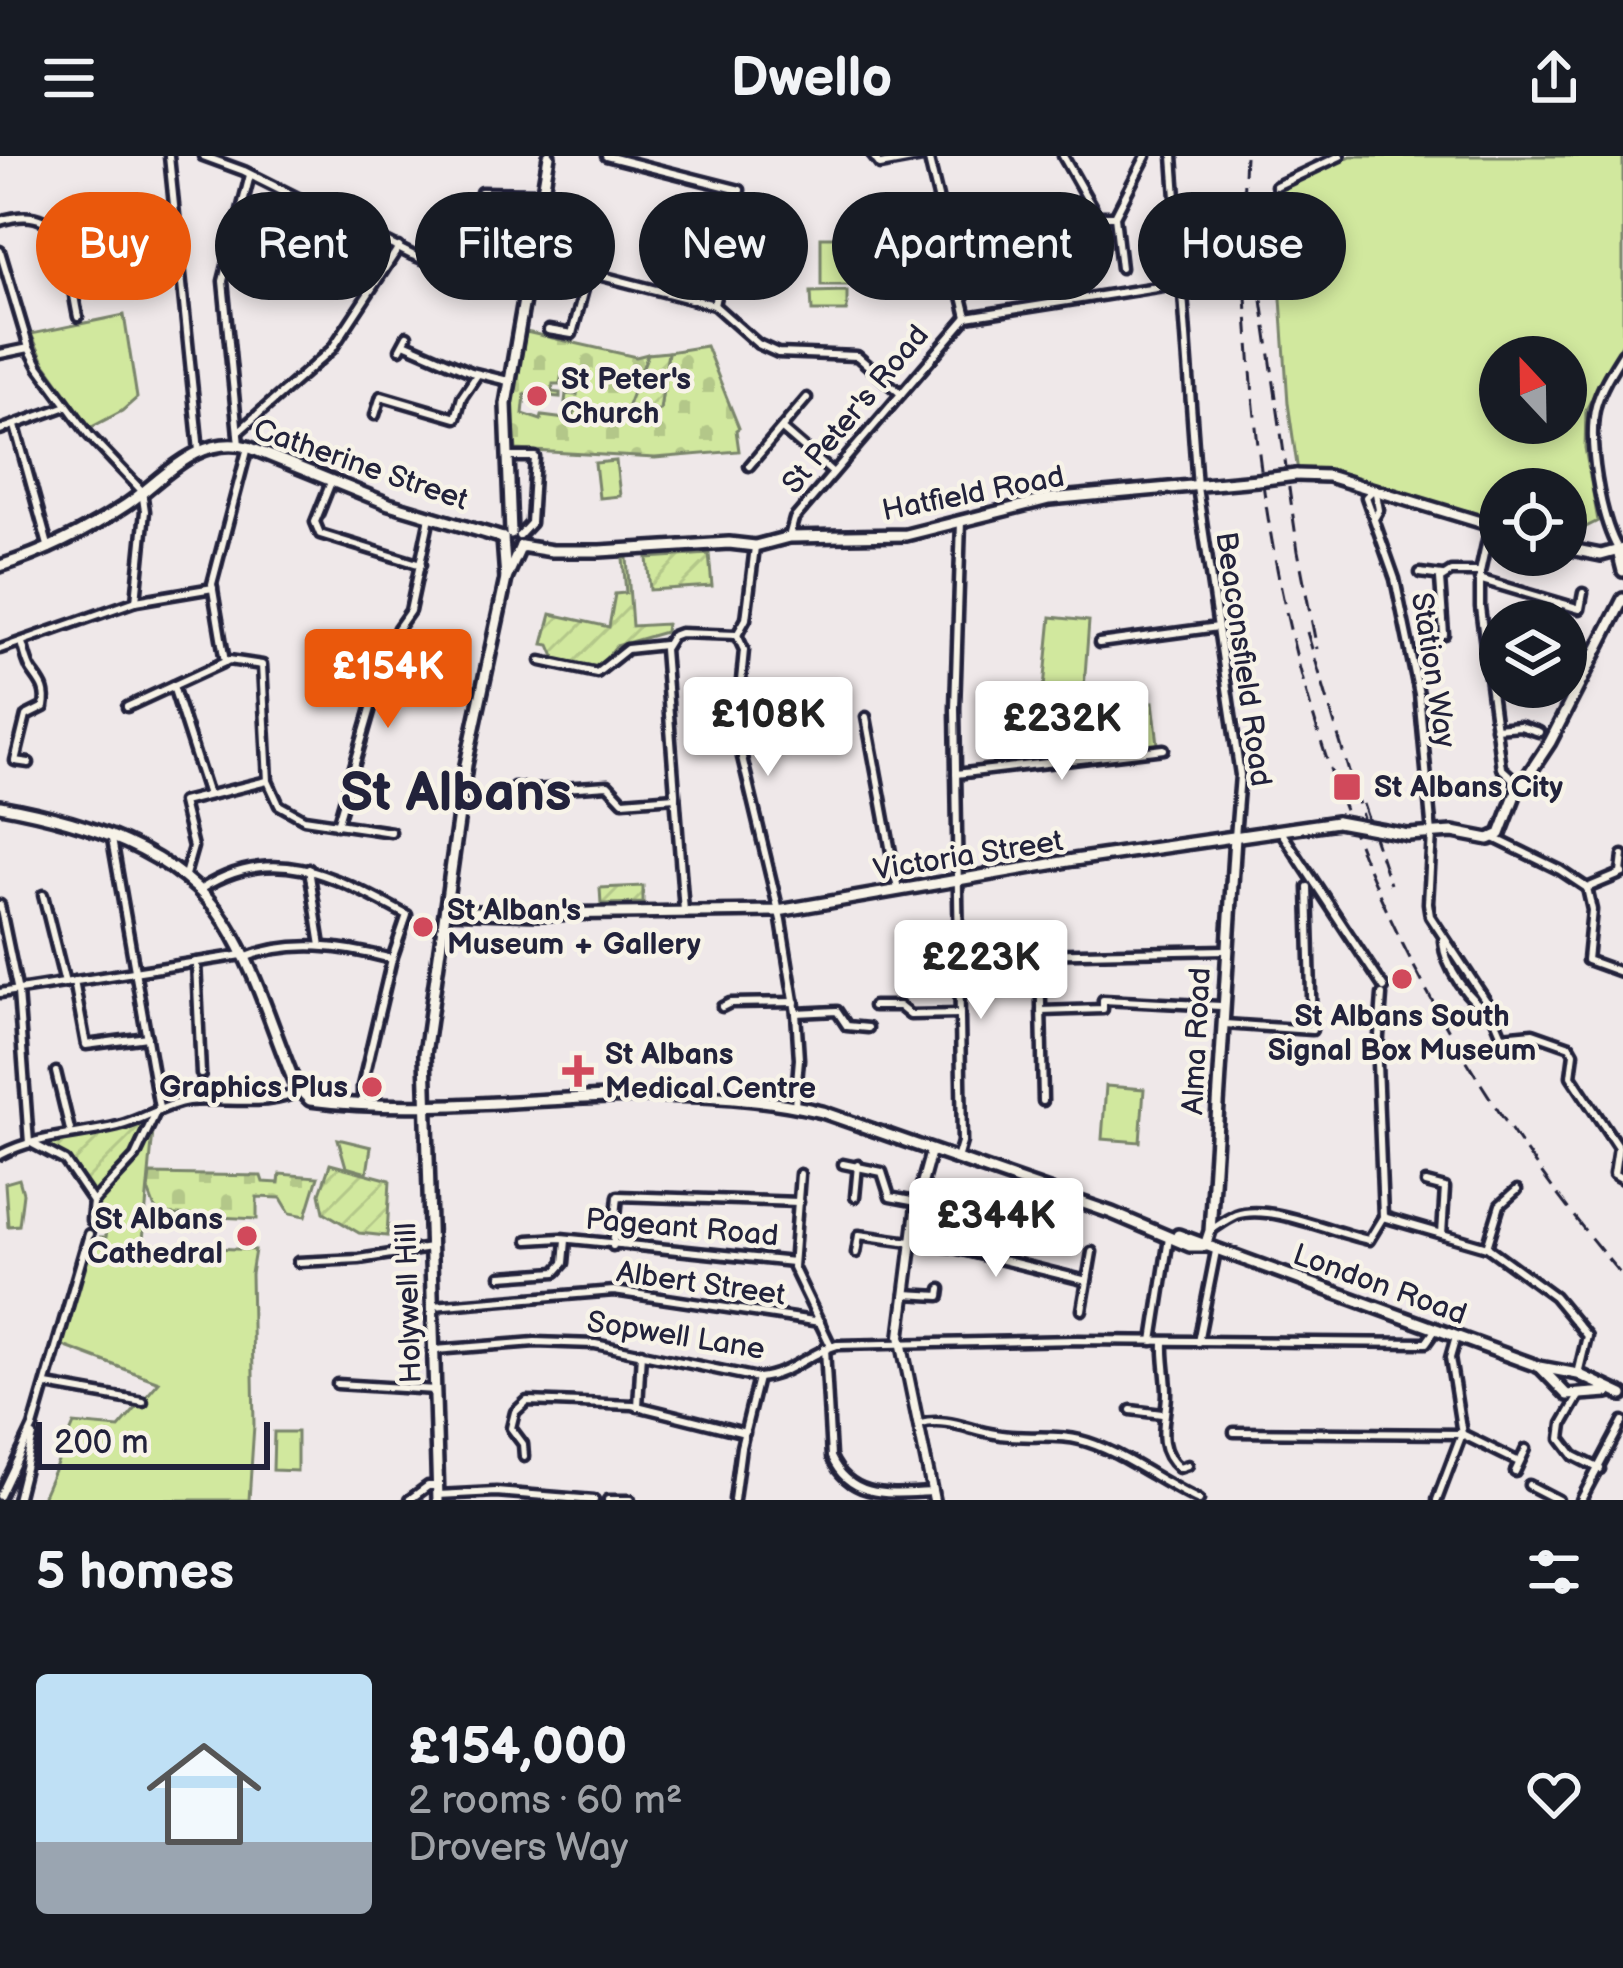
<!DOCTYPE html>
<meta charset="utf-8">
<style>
:root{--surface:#171b24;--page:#242831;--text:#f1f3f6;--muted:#9ea1a6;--accent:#ea580c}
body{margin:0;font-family:"Balsamiq Sans",sans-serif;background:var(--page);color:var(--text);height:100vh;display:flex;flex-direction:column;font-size:45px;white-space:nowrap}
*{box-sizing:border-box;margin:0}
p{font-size:39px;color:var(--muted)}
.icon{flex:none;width:66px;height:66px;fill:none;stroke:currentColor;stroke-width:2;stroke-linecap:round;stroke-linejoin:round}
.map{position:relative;height:1344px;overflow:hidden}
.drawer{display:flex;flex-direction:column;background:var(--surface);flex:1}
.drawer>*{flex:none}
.guide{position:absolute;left:36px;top:36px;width:1551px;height:108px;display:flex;gap:24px}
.needle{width:78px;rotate:338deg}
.fabs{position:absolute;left:1479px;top:180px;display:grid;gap:24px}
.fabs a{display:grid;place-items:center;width:108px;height:108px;border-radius:50%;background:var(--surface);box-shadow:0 6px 18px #0003;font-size:60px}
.scale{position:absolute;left:36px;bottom:30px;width:234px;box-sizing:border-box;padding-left:12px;border:6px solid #22223b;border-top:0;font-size:33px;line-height:42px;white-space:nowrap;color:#22223b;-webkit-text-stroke:9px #f7f3e8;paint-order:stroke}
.price{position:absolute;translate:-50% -102px;padding:0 27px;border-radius:12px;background:#fff;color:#222;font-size:39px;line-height:78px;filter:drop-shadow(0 3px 6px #0008)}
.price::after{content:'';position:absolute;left:50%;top:72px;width:36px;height:27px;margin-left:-18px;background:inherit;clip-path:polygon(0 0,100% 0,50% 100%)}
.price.active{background:var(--accent);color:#fff}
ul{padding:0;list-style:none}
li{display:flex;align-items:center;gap:36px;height:300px;padding:0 36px}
li span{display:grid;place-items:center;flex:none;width:336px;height:240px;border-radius:12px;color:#555}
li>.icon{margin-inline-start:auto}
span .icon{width:144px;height:144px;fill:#fffc;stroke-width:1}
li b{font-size:51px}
h2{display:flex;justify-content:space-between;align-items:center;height:144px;padding:0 36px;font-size:51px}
.tag{padding:0 42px;border-radius:54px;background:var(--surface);box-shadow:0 6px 18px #0003;font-size:42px;line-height:108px}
.tag.active{background:var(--accent);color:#fff}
header{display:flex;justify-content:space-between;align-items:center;height:156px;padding:0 36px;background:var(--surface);font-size:54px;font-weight:800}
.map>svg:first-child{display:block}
.cemetery{fill:url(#cemetery-stones);stroke:#7a856c;stroke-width:3;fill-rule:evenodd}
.park{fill:#d1e89e;stroke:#7a856c;stroke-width:3;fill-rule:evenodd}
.garden{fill:url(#garden-furrows);stroke:#7a856c;stroke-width:3}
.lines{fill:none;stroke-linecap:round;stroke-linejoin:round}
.minor-casing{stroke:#22223b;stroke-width:15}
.tertiary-casing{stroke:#22223b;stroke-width:16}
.secondary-casing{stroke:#22223b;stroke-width:18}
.primary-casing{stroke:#22223b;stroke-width:18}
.minor{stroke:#f7f3e8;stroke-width:6}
.tertiary{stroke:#f7f3e8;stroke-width:8}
.secondary{stroke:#f7f3e8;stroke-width:9}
.primary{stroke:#f7f3e8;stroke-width:9}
.rail{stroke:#22223b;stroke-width:3;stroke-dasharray:18 9;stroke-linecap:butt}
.secondary-bridge-casing{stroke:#22223b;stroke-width:18;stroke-linecap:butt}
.primary-bridge-casing{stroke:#22223b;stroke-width:18;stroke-linecap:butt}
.secondary-bridge{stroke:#f7f3e8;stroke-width:9}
.primary-bridge{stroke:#f7f3e8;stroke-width:9}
.poi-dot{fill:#d1495b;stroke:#f7f3e8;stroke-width:4.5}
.labels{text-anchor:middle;stroke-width:9;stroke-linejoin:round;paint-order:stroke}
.poi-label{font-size:30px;font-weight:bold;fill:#22223b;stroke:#f7f3e8;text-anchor:start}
.street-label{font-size:30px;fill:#22223b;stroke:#f7f3e8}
.town-label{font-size:54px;font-weight:bold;fill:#22223b;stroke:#f7f3e8}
</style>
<header><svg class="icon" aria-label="menu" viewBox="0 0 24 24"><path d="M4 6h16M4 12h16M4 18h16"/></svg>Dwello<svg class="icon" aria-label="share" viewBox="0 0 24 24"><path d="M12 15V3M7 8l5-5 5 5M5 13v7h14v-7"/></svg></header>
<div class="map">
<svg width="1623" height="1344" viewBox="0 0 1623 1344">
<defs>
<pattern id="cemetery-stones" width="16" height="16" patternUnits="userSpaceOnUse" patternTransform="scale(3)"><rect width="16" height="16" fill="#d1e89e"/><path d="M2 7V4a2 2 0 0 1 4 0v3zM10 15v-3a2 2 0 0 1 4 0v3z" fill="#b3c789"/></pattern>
<pattern id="garden-furrows" width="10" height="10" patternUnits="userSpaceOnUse" patternTransform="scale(3)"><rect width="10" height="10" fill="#d1e89e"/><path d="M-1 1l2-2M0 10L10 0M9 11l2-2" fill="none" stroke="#b3c789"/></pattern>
</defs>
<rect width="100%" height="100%" fill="#efe8e9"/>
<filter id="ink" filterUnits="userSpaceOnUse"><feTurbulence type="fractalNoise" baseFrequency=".00833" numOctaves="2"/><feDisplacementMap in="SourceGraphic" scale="24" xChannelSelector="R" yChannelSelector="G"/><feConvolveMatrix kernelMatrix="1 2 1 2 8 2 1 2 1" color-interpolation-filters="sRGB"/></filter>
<g filter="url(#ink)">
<g class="cemetery">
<path d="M526,176L636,201L648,198L626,256L660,253L668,196L706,190L739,272L736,274L739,295L655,302L516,294L512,248ZM562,217L572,219L571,230L578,231L577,239L566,238L565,246L576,248L573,264L542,260L541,264L523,258L525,238L560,241V237L552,236L553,228H560Z"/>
<path d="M150,1018L261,1020L263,1026L279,1027L280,1018L318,1021L306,1060L290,1057L281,1042L257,1041V1063L157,1058L148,1034Z"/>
</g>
<g class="park">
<path d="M1351,0H1623V186L1586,254L1585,292L1598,365L1578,375L1579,389L1566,385V333H1500V367L1339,319L1298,316L1288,247L1274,37ZM1500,201H1566V267H1500Z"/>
<rect x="821" y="81" width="36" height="48"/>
<path d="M847,135V155H812L811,136Z"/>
<path d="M124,159L137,242L122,255L86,274L84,262L44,206L31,178Z"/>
<path d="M616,305L620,340L599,342L595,307Z"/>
<path d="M1051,461L1089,465L1083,546L1043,542Z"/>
<path d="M1153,546L1158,588L1064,599L1059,561L1082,559L1083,554Z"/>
<path d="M1106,930L1144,933L1140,986L1102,983Z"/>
<path d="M154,964L142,1095L153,1097L155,1089L255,1094L251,1118L254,1269L249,1344H41L74,1268L119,1272L159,1226L58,1188L88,1087L105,1090L101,1081H106L108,1067L91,1064L93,1046L136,1001Z"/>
<path d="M338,983L371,991L367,1017L346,1011Z"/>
<path d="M19,1023L23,1037L19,1069L8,1070L5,1027Z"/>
<path d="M274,1276H297V1315L273,1314Z"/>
</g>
<g class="garden">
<path d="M668,196L660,254L625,257L648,198Z"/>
<path d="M709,398L712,430L650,434L647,402Z"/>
<path d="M623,402H627L632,470L666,468L665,476L616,490L599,511L556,503L550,489L543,488L551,458L609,471L615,438L626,437Z"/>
<path d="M643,730V747L601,748L600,732Z"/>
<path d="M154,959L145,986L93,1045L72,1012L30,987Z"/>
<path d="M330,1008L390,1024L387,1080L359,1077L324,1056L320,1037Z"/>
</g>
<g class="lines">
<g class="minor-casing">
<g id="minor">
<path d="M169,0L199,295"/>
<path d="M203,0L244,15L412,99L523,141"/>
<path d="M606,0L740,34L714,149"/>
<path d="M873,0L880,9L928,0"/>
<path d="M928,0L967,161"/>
<path d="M1063,0L1097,60H1115"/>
<path d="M1173,0L1197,331L1240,619L1235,681"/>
<path d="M1276,30L1340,0"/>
<path d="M0,65C70,42 67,111 78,161"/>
<path d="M53,70L74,47"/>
<path d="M947,77L975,82L1019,72"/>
<path d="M449,78L473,79L493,89V100"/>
<path d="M473,79L481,36L542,37"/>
<path d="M0,95L29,192L39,211L89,279L142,335L145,355L136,445"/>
<path d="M532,102L714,149L758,188L778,197L857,200L901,238"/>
<path d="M1121,112L1115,60L1146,0"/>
<path d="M967,161L1182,127"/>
<path d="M548,174L572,178L588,118"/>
<path d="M404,187L471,216L508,225"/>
<path d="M400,193L407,180"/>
<path d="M0,198L29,192"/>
<path d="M375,259L381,240L456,262L462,241L477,219"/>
<path d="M15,270L49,393"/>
<path d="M782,273L833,317"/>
<path d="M0,274L64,251"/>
<path d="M238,276L332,193L399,91"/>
<path d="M239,289L223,125L250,19"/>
<path d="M509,301H535L531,367L519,380"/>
<path d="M749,310L807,242"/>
<path d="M331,326L315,366L320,378L421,409"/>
<path d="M1373,334L1366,341L1395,423L1419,538L1432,678L1428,747L1430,760L1490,851L1502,880L1533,877L1570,890L1574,897L1571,920L1618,991L1614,1018L1623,1023"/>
<path d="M1375,361L1379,354L1376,337"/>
<path d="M1490,370L1480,416V451L1501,612L1521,630"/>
<path d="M789,381L794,363L967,161"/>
<path d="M1618,393C1600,361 1587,285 1596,250C1601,231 1613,213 1623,197"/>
<path d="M1420,417L1442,420"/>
<path d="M1479,423L1580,453L1583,437"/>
<path d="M1552,465L1560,448"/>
<path d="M1444,478L1440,423L1451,416H1480"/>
<path d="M737,479L744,494L736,576L781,764L796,857L799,903L795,949"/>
<path d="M737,479L746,463L755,391"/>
<path d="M22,487C25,495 27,508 32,515C41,528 47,533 44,551L26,560L15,605L29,607"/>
<path d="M1099,487L1218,471"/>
<path d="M0,493L136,445L213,432"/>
<path d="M541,505L597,517L627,493L664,489"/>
<path d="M225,506L212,428L248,291"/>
<path d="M173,530L208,639"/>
<path d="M127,551L229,504L262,509L268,625L279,649L304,663L391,676"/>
<path d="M866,561L898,734"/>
<path d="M1495,572L1520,570L1539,576"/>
<path d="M956,618L1164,593"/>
<path d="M514,631L533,634L608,629L623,645L675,641"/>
<path d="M337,669L383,511L398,472L410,455L430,361"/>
<path d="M1280,674L1384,832"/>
<path d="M1494,682L1560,714L1587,732"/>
<path d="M112,683L159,952"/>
<path d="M309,713L321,790"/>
<path d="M1621,717L1623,699"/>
<path d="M185,719L193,691L182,646L267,625"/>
<path d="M1587,732L1592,754L1587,804L1623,817"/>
<path d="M1587,732L1623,717"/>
<path d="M201,733C276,685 337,722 407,759L392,803L362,930V946"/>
<path d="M43,739L65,827"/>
<path d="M0,749L18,836L29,987"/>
<path d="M684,755L664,493L672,480L680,477L737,479"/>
<path d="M1443,785C1445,812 1468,845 1492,858"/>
<path d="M1032,798L1225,794"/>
<path d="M1040,799L1043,945"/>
<path d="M958,800L1022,799"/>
<path d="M244,802C292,783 343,790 392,803"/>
<path d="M196,806L201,918"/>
<path d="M74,825L86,889L147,881"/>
<path d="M0,837L242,799"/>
<path d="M1382,839L1377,907L1383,1061"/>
<path d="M873,850H899L910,859L960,858"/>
<path d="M722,851L730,847L795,846"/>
<path d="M1041,855L1103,853V844L1221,850"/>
<path d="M796,857L837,855L847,870L868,872"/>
<path d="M1225,868L1312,874L1308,731"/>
<path d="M56,916L71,978"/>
<path d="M33,988L65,1005L93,1046"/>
<path d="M0,999C37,979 79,980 118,970C144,964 162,949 188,945C220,941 272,952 298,935"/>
<path d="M957,1003L962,986L955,552L961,365"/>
<path d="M843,1008L882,1016L890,1041L917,1046"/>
<path d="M800,1018L793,1111L831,1190"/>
<path d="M1426,1027L1445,1032L1442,1078"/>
<path d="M855,1041L858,1009"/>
<path d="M93,1046L135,1001L155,958"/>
<path d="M1383,1061L1487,1091L1554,1140L1587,1180L1578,1218"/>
<path d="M91,1064L93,1046"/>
<path d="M1211,1074C1219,1069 1227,1063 1236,1059C1269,1047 1334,1077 1369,1084L1383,1061"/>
<path d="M528,1084L561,1082L793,1106"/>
<path d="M613,1090L618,1040L799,1046"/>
<path d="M1487,1091L1500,1049L1517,1034"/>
<path d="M856,1097L859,1079L954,1092L1087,1125"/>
<path d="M298,1106L359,1103L430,1092"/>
<path d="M501,1120L556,1116L564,1107L566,1084"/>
<path d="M905,1138L940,1140L941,1133"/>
<path d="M433,1150L614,1135L820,1166"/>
<path d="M1082,1154L1092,1096"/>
<path d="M1153,1185L1169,1082"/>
<path d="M1164,1186C1163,1203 1167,1220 1167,1237C1167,1262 1153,1290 1179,1312L1188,1309"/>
<path d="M1198,1186L1216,1095"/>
<path d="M825,1192L831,1301C851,1344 889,1338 933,1336"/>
<path d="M435,1194L535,1186L595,1188L758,1222C788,1220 809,1197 837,1189L1077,1184L1426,1187L1436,1173"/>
<path d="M337,1228L435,1234"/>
<path d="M47,1229L143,1246"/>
<path d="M1579,1240L1563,1268L1561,1283L1574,1300L1600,1313"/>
<path d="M638,1251L641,1196"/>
<path d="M1131,1254L1162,1258"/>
<path d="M921,1268C945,1261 970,1274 995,1278C1023,1284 1052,1277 1080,1284C1118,1293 1161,1327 1199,1344"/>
<path d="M1234,1276L1462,1278L1519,1306"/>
<path d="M524,1301L523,1288L511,1272L515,1256L527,1245L633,1249L745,1277"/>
<path d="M1515,1316L1526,1293"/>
<path d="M1529,1329L1558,1344"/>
<path d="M438,1339L496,1336L594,1344"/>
<path d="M0,1340L33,1271L89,1078"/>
<path d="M17,1344L33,1280"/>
<path d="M409,1344L428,1330H437"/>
<path d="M608,1344H630"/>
<path d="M734,1344L741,1291L758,1222"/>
<path d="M1437,1344L1462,1278L1450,1202L1456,1181"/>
<path d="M1581,1344L1623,1265"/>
</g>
</g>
<g class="tertiary-casing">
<path id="tertiary" d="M931,995L917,1046L900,1180L934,1344"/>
</g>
<g class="secondary-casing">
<g id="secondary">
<path d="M1618,395L1623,415"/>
<path d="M1408,679L1453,676L1489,683L1500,678L1515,639L1550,586L1623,443"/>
<path d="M447,755L538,758L778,755L1074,704L1337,666"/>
<path d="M1205,1090L1210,1075L1235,681"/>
</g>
</g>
<g class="primary-casing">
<g id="primary">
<path d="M1296,319L1328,320L1500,372"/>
<path d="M511,377L506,248L549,0"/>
<path d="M503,382L506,423"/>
<path d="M521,390L552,395H600L729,387L755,390L789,381L906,379L1049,343L1257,324"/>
<path d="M1566,392L1601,399L1623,393"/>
<path d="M0,410C45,396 87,375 126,349C163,324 197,278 248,291L389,348L503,382"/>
<path d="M0,650C81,665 179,693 226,767C257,816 273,876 296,930L310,944C477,966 657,915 822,956L1112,1057L1190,1090H1205"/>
<path d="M1178,1079L1540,1211L1578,1218L1623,1239"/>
<path d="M1541,1212L1567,1239L1608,1236"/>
<path d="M438,1344L425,898L466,609L506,423L521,390"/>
</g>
</g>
<use href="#minor" class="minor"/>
<use href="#tertiary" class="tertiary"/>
<use href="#secondary" class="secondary"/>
<use href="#primary" class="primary"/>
<g class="rail">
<path d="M1245,0C1241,67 1245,133 1250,200C1273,554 1395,851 1623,1121"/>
<path d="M1262,144L1298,395L1317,493"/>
<path d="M1307,476L1364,666"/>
<path d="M1363,648L1390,728"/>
</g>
<g class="secondary-bridge-casing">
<path id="secondary-bridge" d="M1337,666L1408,679"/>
</g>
<g class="primary-bridge-casing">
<path id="primary-bridge" d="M1257,324L1296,319"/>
</g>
<use href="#secondary-bridge" class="secondary-bridge"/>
<use href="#primary-bridge" class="primary-bridge"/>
</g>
</g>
<g class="poi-dot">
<circle cx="537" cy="240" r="12"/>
<rect x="1332" y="616" width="30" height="30" rx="6"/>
<circle cx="423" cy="771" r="12"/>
<circle cx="1402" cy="823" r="12"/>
<path d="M572 897h12v12h12v12h-12v12h-12v-12h-12v-12h12z"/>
<circle cx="372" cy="931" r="12"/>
<circle cx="247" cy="1080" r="12"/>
</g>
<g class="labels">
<g class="poi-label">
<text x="561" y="233">St Peter's<tspan x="561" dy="34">Church</tspan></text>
<text x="1374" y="641">St Albans City</text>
<text x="447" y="764">St Alban's<tspan x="447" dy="34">Museum + Gallery</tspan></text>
<text x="1402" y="870" text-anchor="middle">St Albans South<tspan x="1402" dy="34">Signal Box Museum</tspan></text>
<text x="605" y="908">St Albans<tspan x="605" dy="34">Medical Centre</tspan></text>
<text x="348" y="941" text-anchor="end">Graphics Plus</text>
<text x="223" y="1073" text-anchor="end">St Albans<tspan x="223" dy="34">Cathedral</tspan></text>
</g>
<g class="street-label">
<text transform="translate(855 253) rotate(-50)" y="10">St Peter's Road</text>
<text transform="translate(361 308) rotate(19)" y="10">Catherine Street</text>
<text transform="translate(973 337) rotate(-11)" y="10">Hatfield Road</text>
<text transform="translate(1244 503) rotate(82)" y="10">Beaconsfield Road</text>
<text transform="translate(1434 514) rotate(81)" y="10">Station Way</text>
<text transform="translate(968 699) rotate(-9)" y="10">Victoria Street</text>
<text transform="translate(1196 885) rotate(-87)" y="10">Alma Road</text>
<text transform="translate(682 1071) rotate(5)" y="10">Pageant Road</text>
<text transform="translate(701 1127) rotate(8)" y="10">Albert Street</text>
<text transform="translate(1380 1128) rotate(20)" y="10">London Road</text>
<text transform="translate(408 1147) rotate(-92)" y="10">Holywell Hill</text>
<text transform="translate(676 1179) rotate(9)" y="10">Sopwell Lane</text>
</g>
<g class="town-label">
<text x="456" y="654">St Albans</text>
</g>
</g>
</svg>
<div class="fabs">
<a><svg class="needle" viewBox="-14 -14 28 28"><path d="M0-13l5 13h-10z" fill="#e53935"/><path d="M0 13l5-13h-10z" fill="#9ea1a6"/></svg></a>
<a><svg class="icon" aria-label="locate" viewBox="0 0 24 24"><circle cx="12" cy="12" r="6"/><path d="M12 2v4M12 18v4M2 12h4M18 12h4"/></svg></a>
<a><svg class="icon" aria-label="layers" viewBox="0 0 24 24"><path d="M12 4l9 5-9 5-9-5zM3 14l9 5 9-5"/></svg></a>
</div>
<div class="scale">200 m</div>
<b class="price active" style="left:388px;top:575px">£154K</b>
<b class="price" style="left:768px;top:623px">£108K</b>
<b class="price" style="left:1062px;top:627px">£232K</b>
<b class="price" style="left:981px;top:866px">£223K</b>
<b class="price" style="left:996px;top:1124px">£344K</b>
<div class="guide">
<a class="tag active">Buy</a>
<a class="tag">Rent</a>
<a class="tag">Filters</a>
<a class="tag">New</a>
<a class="tag">Apartment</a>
<a class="tag">House</a>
</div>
</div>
<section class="drawer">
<h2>5 homes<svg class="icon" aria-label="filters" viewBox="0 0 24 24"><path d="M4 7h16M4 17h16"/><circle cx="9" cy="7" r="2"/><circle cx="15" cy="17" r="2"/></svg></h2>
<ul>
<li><span style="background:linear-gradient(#bfe0f5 70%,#9aa5b1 0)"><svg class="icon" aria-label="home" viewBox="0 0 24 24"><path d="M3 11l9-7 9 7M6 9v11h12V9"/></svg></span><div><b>£154,000</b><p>2 rooms · 60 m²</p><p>Drovers Way</p></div><svg class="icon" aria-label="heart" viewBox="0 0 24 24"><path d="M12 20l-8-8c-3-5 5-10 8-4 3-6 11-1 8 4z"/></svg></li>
</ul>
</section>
